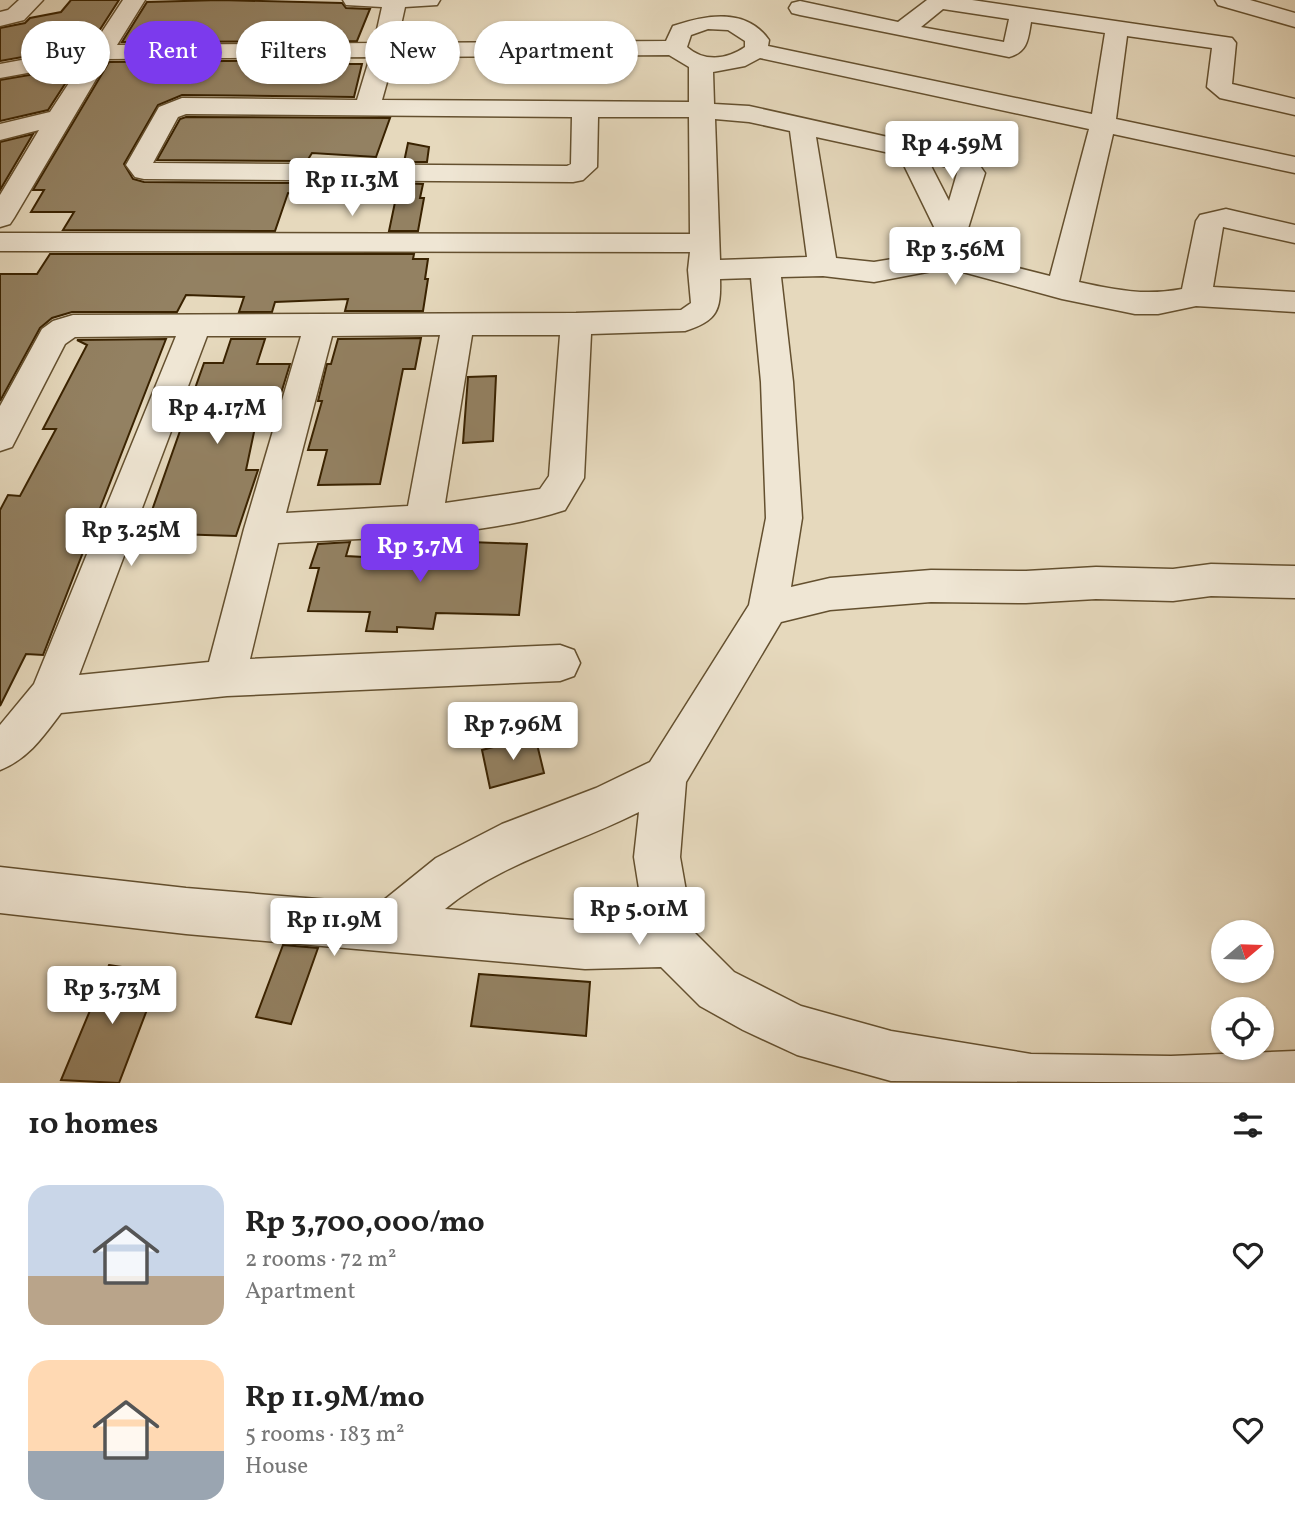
<!DOCTYPE html>
<meta charset="utf-8">
<style>
:root{--surface:#fff;--page:#f6f6f6;--text:#222;--muted:#767676;--accent:#7c3aed}
body{margin:0;font-family:Vollkorn,serif;background:var(--page);color:var(--text);height:100vh;display:flex;flex-direction:column;font-size:26px;white-space:nowrap}
*{box-sizing:border-box;margin:0}
p{font-size:23px;color:var(--muted)}
.icon{flex:none;width:38px;height:38px;fill:none;stroke:currentColor;stroke-width:2;stroke-linecap:round;stroke-linejoin:round}
.map{position:relative;height:1083px;overflow:hidden}
.sheet{display:flex;flex-direction:column;background:var(--surface);flex:1}
.sheet>*{flex:none}
.hud{position:absolute;left:21px;top:21px;width:700px;height:63px;display:flex;gap:14px}
.needle{width:46px;rotate:71deg}
.controls{position:absolute;left:1211px;top:920px;display:grid;gap:14px}
.controls a{display:grid;place-items:center;width:63px;height:63px;border-radius:50%;background:var(--surface);box-shadow:0 2px 5px #0004;font-size:35px}
.price{position:absolute;translate:-50% -60px;padding:0 16px;border-radius:7px;background:#fff;color:#222;font-size:23px;line-height:46px;filter:drop-shadow(0 2px 4px #0008)}
.price::after{content:'';position:absolute;left:50%;top:42px;width:21px;height:16px;margin-left:-10px;background:inherit;clip-path:polygon(0 0,100% 0,50% 100%)}
.price.current{background:var(--accent);color:#fff}
ul{padding:0;list-style:none}
li{display:flex;align-items:center;gap:21px;height:175px;padding:0 28px}
li span{display:grid;place-items:center;flex:none;width:196px;height:140px;border-radius:21px;color:#555}
li>.icon{margin-inline-start:auto}
span .icon{width:84px;height:84px;fill:#fffc;stroke-width:1}
li b{font-size:30px}
h2{display:flex;justify-content:space-between;align-items:center;height:84px;padding:0 28px;font-size:30px}
.tag{padding:0 24px;border-radius:32px;background:var(--surface);box-shadow:0 2px 5px #0004;font-size:24px;line-height:63px}
.tag.current{background:var(--accent);color:#fff}
.map>svg:first-child{display:block}
.building{fill:#938162;stroke:#392200;stroke-width:2}
.lines{fill:none;stroke-linecap:round;stroke-linejoin:round}
.minor-casing{stroke:#64502f;stroke-width:3}
.minor{fill:#efe6d4;fill-rule:evenodd}
</style>
<div class="map">
<svg width="1295" height="1083" viewBox="0 0 1295 1083">
<rect width="100%" height="100%" fill="#e6d9bd"/>
<filter id="stains"><feTurbulence type="fractalNoise" baseFrequency=".00286" numOctaves="4"/><feColorMatrix values="0 0 0 0 .2 0 0 0 0 .09 0 0 0 0 .02 0 0 0 .5 -.17"/></filter>
<radialGradient id="worn" r=".72"><stop offset=".6" stop-color="#630" stop-opacity="0"/><stop offset="1" stop-color="#630" stop-opacity=".3"/></radialGradient>
<g class="building">
<path d="M71,0H119L90,45L0,61V28L25,23L30,18L61,12Z"/>
<path d="M220,0L342,3L346,8L370,9L357,41L122,42L147,2Z"/>
<path d="M348,60L345,64H362L354,97L182,95L158,105L124,164L133,179L144,182L299,183L295,194L288,193L275,231L63,230L74,212H31L44,190H33L109,62Z"/>
<path d="M76,67L48,110L0,121V80Z"/>
<path d="M186,117L390,118L376,157L312,153L307,161L157,160L180,119Z"/>
<path d="M33,134L0,190V142Z"/>
<path d="M408,143L429,147L427,162H404Z"/>
<path d="M399,183L423,184L420,198H424L418,231H389Z"/>
<path d="M50,254H414L413,259H428L425,279H428L423,311H345L348,299L275,302L272,312H239L244,297L186,295L177,312H72L52,318L40,328L0,401V274H37Z"/>
<path d="M421,338L415,369H403L380,484L318,485L327,450H308L322,401H318L327,364H331L338,339Z"/>
<path d="M166,339L43,655L26,654L0,706V510L8,495L20,496L56,429H43L87,345L77,340Z"/>
<path d="M231,339H265L257,364H290L279,400L261,399L246,470H258L236,536L144,533L204,363H223Z"/>
<path d="M496,376L493,441L463,443L468,377Z"/>
<path d="M442,541L527,544L519,615L436,613L433,629L397,627V632L366,631L370,612L308,611L319,568H310L318,544L350,542L346,556L437,561Z"/>
<path d="M535,736L544,773L490,788L482,750Z"/>
<path d="M283,945L318,948L291,1024L256,1017Z"/>
<path d="M109,965L161,973L119,1083L61,1080Z"/>
<path d="M479,974L590,982L586,1036L471,1026Z"/>
</g>
<g class="lines">
<g class="minor-casing">
<g id="minor">
<path d="M19,0H43L24,20L0,26V12L8,10Z"/>
<path d="M123,0H145L117,45L374,43L382,7L346,5L343,0H440L437,5L405,7L397,43L666,41L673,26C705,15 746,7 769,40L768,46L1092,114L1105,33L1031,22C1028,39 1028,52 1009,57L800,15L792,13L789,8L792,3L800,1L898,22L927,0H972L1232,38L1236,43L1232,84L1295,99V115L1220,98L1207,87L1212,48L1127,36L1116,119L1295,157V173L1113,134L1079,282C1115,290 1145,296 1182,289L1196,221L1200,215L1226,209L1295,225V243L1223,227L1213,287L1295,292V312L1196,306L1158,314H1135L1062,299L948,268L874,282L823,276L781,277L793,382L802,518L791,587L830,578L931,570L1026,571L1096,567L1173,569L1211,564L1295,566V598L1211,596L1173,601L1096,599L1026,603L931,602L830,610L781,622L686,782L680,857L693,931L734,972L801,1006L891,1031L1031,1054L1171,1056L1295,1051V1083L891,1081L797,1055L743,1030L700,1006L661,967L585,969L186,934L0,913V867L186,888L379,904L436,858L502,824L596,788L650,762L749,605L766,518L761,382L751,278L720,279C721,311 717,321 685,331L591,334L584,478L565,510C479,538 368,538 278,543L250,659L560,645L574,650L580,663L574,676L560,681L227,696L61,713C43,737 28,759 0,770V725L34,684L176,336L75,337L65,344L12,447L0,451V406L42,329L53,321L73,315L576,313L681,310L691,303L688,270L690,252L0,251V233L690,234L689,117H598L597,167L583,180L573,182L144,179L135,177L126,165L159,107L182,98L357,100L370,57L108,59L14,218L10,224L0,227V195L39,130L0,140V124L50,112L82,63L0,78V64L92,47ZM943,9L1009,19L1004,42L921,27ZM708,29L728,30L745,41V47C726,60 704,62 687,47L691,35ZM669,55L689,67V102L382,100L394,57ZM760,58L1089,129L1050,276L963,254L966,235L985,173L973,156L749,106L714,104L713,72L745,66ZM186,114L572,117L571,164L567,166L153,163L178,117ZM715,119L749,122L790,131L807,257L720,260ZM816,137L899,155L938,235L935,252L874,262L836,258ZM929,162L958,170L949,201ZM440,335L408,506L286,513L332,336ZM472,335H560L549,476L540,489L445,503ZM207,336H301L244,529L209,662L79,675ZM639,812L634,857L644,920L585,921L445,909C502,862 574,845 639,812Z"/>
<path d="M1215,0H1250L1295,13V27L1218,5Z"/>
</g>
</g>
<use href="#minor" class="minor"/>
</g>
<rect width="100%" height="100%" filter="url(#stains)"/>
<rect width="100%" height="100%" fill="url(#worn)"/>
</svg>
<div class="controls">
<a><svg class="needle" viewBox="-14 -14 28 28"><path d="M0-13l5 13h-10z" fill="#e53935"/><path d="M0 13l5-13h-10z" fill="#767676"/></svg></a>
<a><svg class="icon" aria-label="locate" viewBox="0 0 24 24"><circle cx="12" cy="12" r="6"/><path d="M12 2v4M12 18v4M2 12h4M18 12h4"/></svg></a>
</div>
<b class="price" style="left:952px;top:181px">Rp 4.59M</b>
<b class="price" style="left:352px;top:218px">Rp 11.3M</b>
<b class="price" style="left:955px;top:287px">Rp 3.56M</b>
<b class="price" style="left:217px;top:446px">Rp 4.17M</b>
<b class="price" style="left:131px;top:568px">Rp 3.25M</b>
<b class="price current" style="left:420px;top:584px">Rp 3.7M</b>
<b class="price" style="left:513px;top:762px">Rp 7.96M</b>
<b class="price" style="left:639px;top:947px">Rp 5.01M</b>
<b class="price" style="left:334px;top:958px">Rp 11.9M</b>
<b class="price" style="left:112px;top:1026px">Rp 3.73M</b>
<div class="hud">
<a class="tag">Buy</a>
<a class="tag current">Rent</a>
<a class="tag">Filters</a>
<a class="tag">New</a>
<a class="tag">Apartment</a>
</div>
</div>
<section class="sheet">
<h2>10 homes<svg class="icon" aria-label="filters" viewBox="0 0 24 24"><path d="M4 7h16M4 17h16"/><circle cx="9" cy="7" r="2"/><circle cx="15" cy="17" r="2"/></svg></h2>
<ul>
<li><span style="background:linear-gradient(#c9d6e8 65%,#b9a48a 0)"><svg class="icon" aria-label="home" viewBox="0 0 24 24"><path d="M3 11l9-7 9 7M6 9v11h12V9"/></svg></span><div><b>Rp 3,700,000/mo</b><p>2 rooms · 72 m²</p><p>Apartment</p></div><svg class="icon" aria-label="heart" viewBox="0 0 24 24"><path d="M12 20l-8-8c-3-5 5-10 8-4 3-6 11-1 8 4z"/></svg></li>
<li><span style="background:linear-gradient(#ffd9b3 65%,#9aa5b1 0)"><svg class="icon" aria-label="home" viewBox="0 0 24 24"><path d="M3 11l9-7 9 7M6 9v11h12V9"/></svg></span><div><b>Rp 11.9M/mo</b><p>5 rooms · 183 m²</p><p>House</p></div><svg class="icon" aria-label="heart" viewBox="0 0 24 24"><path d="M12 20l-8-8c-3-5 5-10 8-4 3-6 11-1 8 4z"/></svg></li>
</ul>
</section>
